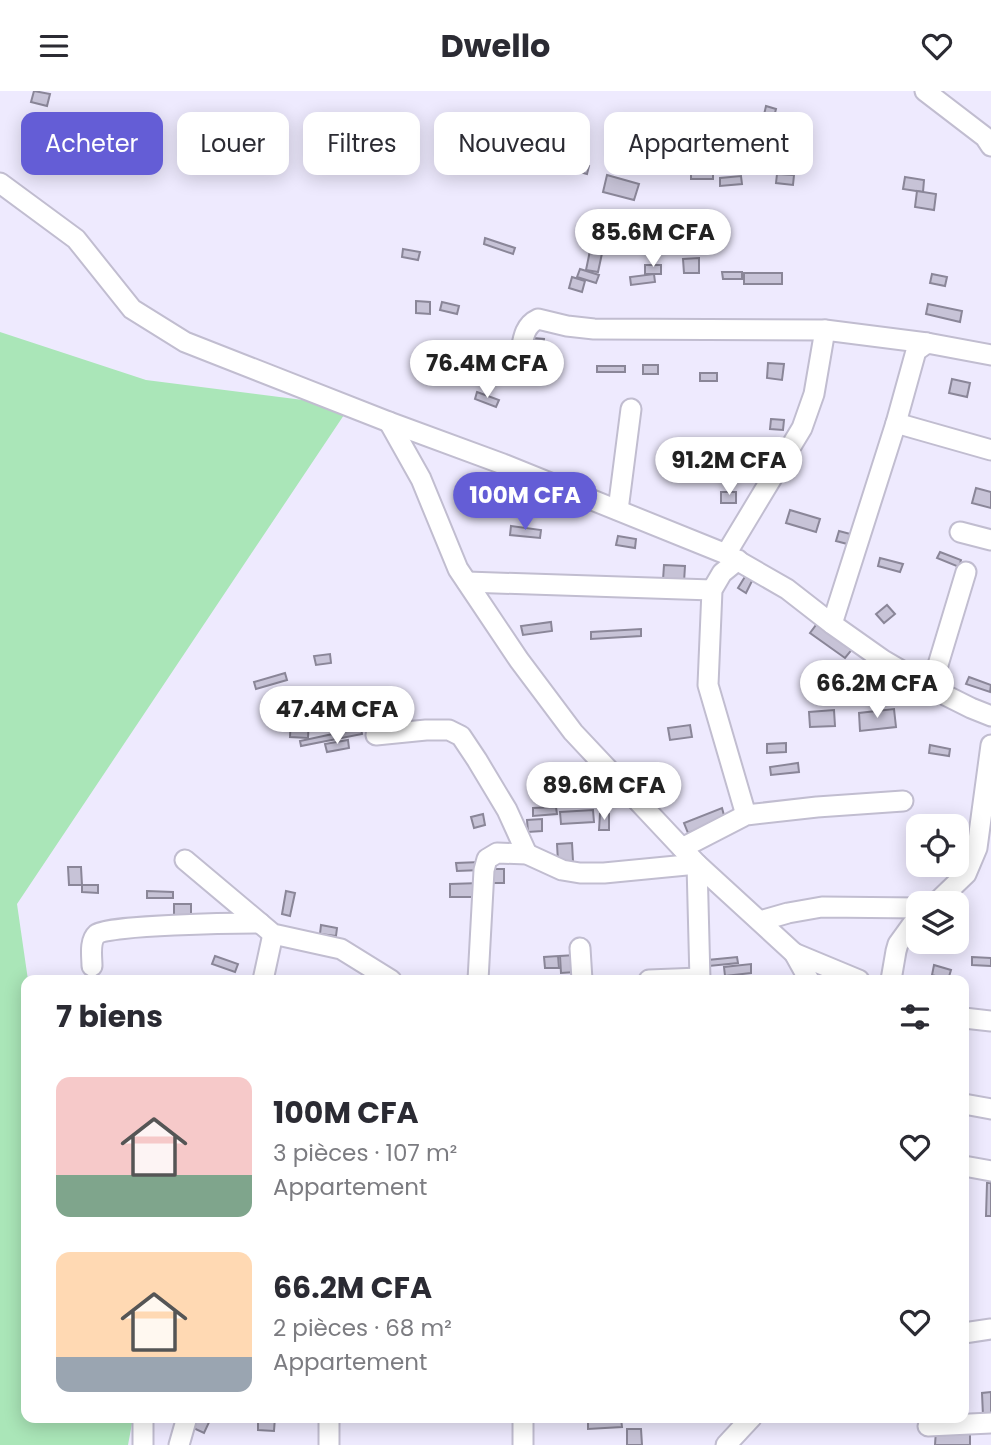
<!DOCTYPE html>
<html lang="fr">
<meta charset="utf-8">
<style>
:root{--surface:#fff;--page:#f7f7f7;--text:#2b2b33;--muted:#7c7c81;--accent:#645dd6}
body{margin:0;font-family:Poppins,sans-serif;background:var(--page);color:var(--text);height:100vh;display:flex;flex-direction:column;font-size:26px;white-space:nowrap}
*{box-sizing:border-box;margin:0}
p{font-size:23px;color:var(--muted)}
.icon{flex:none;width:38px;height:38px;fill:none;stroke:currentColor;stroke-width:2;stroke-linecap:round;stroke-linejoin:round}
.map{position:relative;flex:1;overflow:hidden}
.panel{position:absolute;left:21px;top:884px;width:948px;height:448px;display:flex;flex-direction:column;background:var(--surface);border-radius:14px;box-shadow:0 4px 18px #0003}
.panel>*{flex:none}
.guide{position:absolute;left:21px;top:21px;width:950px;height:63px;display:flex;gap:14px}
.fabs{position:absolute;left:906px;top:723px;display:grid;gap:14px}
.fabs a{display:grid;place-items:center;width:63px;height:63px;border-radius:14px;background:var(--surface);box-shadow:0 4px 18px #0003;font-size:35px}
.price{position:absolute;translate:-50% -60px;padding:0 16px;border-radius:24px;background:#fff;color:#222;font-size:23px;line-height:46px;filter:drop-shadow(0 2px 4px #0008)}
.price::after{content:'';position:absolute;left:50%;top:42px;width:21px;height:16px;margin-left:-10px;background:inherit;clip-path:polygon(0 0,100% 0,50% 100%)}
.price.active{background:var(--accent);color:#fff}
ul{padding:0;list-style:none}
li{display:flex;align-items:center;gap:21px;height:175px;padding:0 35px}
li span{display:grid;place-items:center;flex:none;width:196px;height:140px;border-radius:14px;color:#555}
li>.icon{margin-inline-start:auto}
span .icon{width:84px;height:84px;fill:#fffc;stroke-width:1}
li b{font-size:30px}
h2{display:flex;justify-content:space-between;align-items:center;height:84px;padding:0 35px;font-size:30px}
.tag{padding:0 24px;border-radius:14px;background:var(--surface);box-shadow:0 4px 18px #0003;font-size:24px;line-height:63px}
.tag.active{background:var(--accent);color:#fff}
header{display:flex;justify-content:space-between;align-items:center;height:91px;padding:0 35px;background:var(--surface);font-size:32px;font-weight:700}
.map>svg:first-child{display:block}
.green{fill:#aae6b8}
.building{fill:#c7c3d7;stroke:#8a8698;stroke-width:2}
.lines{fill:none;stroke-linecap:round;stroke-linejoin:round}
.minor-casing{stroke:#c1bdd0;stroke-width:23}
.minor{stroke:#fff;stroke-width:19}
</style>
<header><svg class="icon" aria-label="menu" viewBox="0 0 24 24"><path d="M4 6h16M4 12h16M4 18h16"/></svg>Dwello<svg class="icon" aria-label="heart" viewBox="0 0 24 24"><path d="M12 20l-8-8c-3-5 5-10 8-4 3-6 11-1 8 4z"/></svg></header>
<div class="map">
<svg width="991" height="1354" viewBox="0 0 991 1354">
<rect width="100%" height="100%" fill="#eeeafe"/>
<path class="green" d="M0,241L146,289L350,315L17,813L28,889H26V1326L133,1327L128,1354H0Z"/>
<g class="building">
<path d="M34,0L50,3L47,15L31,11Z"/>
<path d="M766,15L776,18L773,30L763,28Z"/>
<path d="M460,47L468,48L464,67L456,65Z"/>
<path d="M487,48L496,49L494,69L484,68Z"/>
<path d="M496,67L533,68V78L496,77Z"/>
<path d="M571,70L589,75L587,83L569,78Z"/>
<rect x="691" y="80" width="22" height="8"/>
<path d="M777,83L794,84L793,94L776,92Z"/>
<path d="M607,84L639,93L634,109L603,101Z"/>
<path d="M741,85L742,93L720,95V87Z"/>
<path d="M905,86L924,89L923,101L903,98Z"/>
<path d="M917,100L936,103L934,119L915,116Z"/>
<path d="M485,147L515,157L513,163L484,153Z"/>
<path d="M592,150L604,153L598,181L586,179Z"/>
<path d="M403,158L420,161L418,169L402,166Z"/>
<path d="M699,167V182H684L683,168Z"/>
<rect x="645" y="174" width="16" height="9"/>
<path d="M580,178L599,184L596,192L577,186Z"/>
<path d="M722,181H742V188H723Z"/>
<rect x="744" y="182" width="38" height="11"/>
<path d="M654,183L655,191L631,194L630,186Z"/>
<path d="M932,183L947,186L945,195L930,192Z"/>
<path d="M572,186L585,190L582,201L569,197Z"/>
<path d="M416,210L430,211V223L416,222Z"/>
<path d="M442,211L459,215L457,223L440,219Z"/>
<path d="M928,213L962,220L960,231L926,223Z"/>
<path d="M533,247L544,248L541,275L530,274Z"/>
<path d="M768,272L784,273L782,289L767,287Z"/>
<rect x="643" y="274" width="15" height="9"/>
<rect x="597" y="275" width="28" height="6"/>
<rect x="700" y="282" width="17" height="8"/>
<path d="M952,288L970,292L967,306L949,302Z"/>
<path d="M477,301L499,309L496,316L475,308Z"/>
<path d="M771,328L784,329L783,339L770,338Z"/>
<path d="M976,397L991,401V417L972,412Z"/>
<rect x="721" y="401" width="15" height="11"/>
<path d="M790,419L820,428L816,441L786,432Z"/>
<path d="M511,435L541,439L540,447L510,444Z"/>
<path d="M839,440L854,444L851,454L836,450Z"/>
<path d="M618,445L636,448L635,457L616,454Z"/>
<path d="M940,461L961,469L959,476L937,467Z"/>
<path d="M880,467L903,473L900,481L878,475Z"/>
<path d="M664,474L685,475L684,491L663,489Z"/>
<path d="M746,484L753,488L746,502L738,497Z"/>
<path d="M887,514L895,523L884,532L876,523Z"/>
<path d="M819,530L854,556L845,567L810,542Z"/>
<path d="M551,531L552,540L523,544L521,535Z"/>
<path d="M641,538V545L591,548V541Z"/>
<path d="M330,563L331,572L316,574L314,565Z"/>
<path d="M868,568L917,591L910,606L861,582Z"/>
<path d="M285,582L287,589L256,598L254,591Z"/>
<path d="M969,586L991,594L990,601L966,593Z"/>
<path d="M894,618L896,636L860,640L859,622Z"/>
<path d="M834,619L835,635L810,636L809,621Z"/>
<path d="M291,626H309L308,647L290,646Z"/>
<path d="M690,634L692,646L670,649L668,637Z"/>
<path d="M361,637L362,643L301,655L300,650Z"/>
<path d="M348,649L349,657L327,661L325,653Z"/>
<path d="M786,652V661L767,662V653Z"/>
<path d="M930,654L950,658L949,665L929,662Z"/>
<path d="M798,672L799,681L771,684L770,676Z"/>
<path d="M556,716L557,723L533,725V717Z"/>
<path d="M722,717L725,728L688,742L684,732Z"/>
<path d="M593,719L594,731L561,733L560,721Z"/>
<path d="M483,723L485,734L474,737L471,726Z"/>
<path d="M600,723H609V739H599Z"/>
<path d="M542,728V740L528,741L527,729Z"/>
<path d="M572,752L573,770L558,771L557,753Z"/>
<path d="M480,771L481,779L457,780L456,772Z"/>
<path d="M68,776H81L82,794H69Z"/>
<rect x="492" y="778" width="12" height="14"/>
<path d="M480,792V806H450V793Z"/>
<path d="M82,794H98V802L82,801Z"/>
<path d="M147,800L173,801V807H147Z"/>
<path d="M286,800L295,802L290,825L282,823Z"/>
<rect x="174" y="813" width="17" height="11"/>
<path d="M321,834L337,837L336,845L320,843Z"/>
<path d="M575,864L576,881L561,882L560,865Z"/>
<path d="M215,865L238,873L235,881L212,873Z"/>
<path d="M558,865L559,877H545L544,866Z"/>
<path d="M737,866L738,872L709,875L708,869Z"/>
<path d="M972,866L991,867V875L972,874Z"/>
<path d="M751,873V882L725,885L724,876Z"/>
<path d="M934,874L951,879L948,889L932,884Z"/>
<path d="M987,1092H991V1125H986Z"/>
<path d="M991,1301V1325H983L982,1302Z"/>
<path d="M193,1326L211,1327L204,1342L189,1335Z"/>
<path d="M258,1326H275L274,1340L258,1339Z"/>
<path d="M621,1327L622,1336L588,1338V1329Z"/>
<path d="M627,1338H641L642,1354H627Z"/>
<path d="M936,1339L970,1340V1354H935Z"/>
</g>
<g class="lines">
<g class="minor-casing">
<g id="minor">
<path d="M925,0L985,46L991,55"/>
<path d="M0,92L76,148L132,218L185,251L389,331L503,373L726,463L787,498L832,533L883,569L931,597L971,617L991,625"/>
<path d="M520,265C523,250 523,235 538,228L567,235L594,238L825,239L927,252"/>
<path d="M389,331L421,388L458,478L519,569L573,641L697,773L700,889"/>
<path d="M896,332L991,359"/>
<path d="M618,419L631,318"/>
<path d="M960,441L991,449"/>
<path d="M726,463L802,337L814,303L825,239"/>
<path d="M738,469L722,482L712,499L708,594L746,724"/>
<path d="M467,491L712,499"/>
<path d="M832,533L896,332L916,260L927,252L991,264"/>
<path d="M931,597L966,481"/>
<path d="M376,644L426,639H449L461,645L477,669L507,719L527,763"/>
<path d="M682,757L746,724L817,716L903,710"/>
<path d="M185,769L273,843L341,858L391,889"/>
<path d="M933,812L939,809L966,783L977,757L991,654"/>
<path d="M760,830L788,822L822,816L919,817"/>
<path d="M580,857L582,889"/>
<path d="M794,862L859,889"/>
<path d="M92,875C92,866 89,850 97,843C108,834 237,832 260,832"/>
<path d="M263,889L273,843"/>
<path d="M478,889L484,779L487,768L497,762L527,763L562,779L580,782H604L697,773L794,862L809,889"/>
<path d="M649,889L700,887"/>
<path d="M891,889L896,860L898,853L919,824"/>
<path d="M964,927L991,930"/>
<path d="M964,1013L991,1018"/>
<path d="M964,1075L991,1080"/>
<path d="M964,1242L991,1238"/>
<path d="M143,1326V1354"/>
<path d="M523,1326V1354"/>
<path d="M928,1335L991,1332"/>
<path d="M179,1354L187,1326"/>
<path d="M329,1354V1326"/>
<path d="M726,1354L752,1326"/>
</g>
</g>
<use href="#minor" class="minor"/>
</g>
</svg>
<div class="fabs">
<a><svg class="icon" aria-label="locate" viewBox="0 0 24 24"><circle cx="12" cy="12" r="6"/><path d="M12 2v4M12 18v4M2 12h4M18 12h4"/></svg></a>
<a><svg class="icon" aria-label="layers" viewBox="0 0 24 24"><path d="M12 4l9 5-9 5-9-5zM3 14l9 5 9-5"/></svg></a>
</div>
<b class="price" style="left:653px;top:178px">85.6M CFA</b>
<b class="price" style="left:487px;top:309px">76.4M CFA</b>
<b class="price" style="left:729px;top:406px">91.2M CFA</b>
<b class="price active" style="left:525px;top:441px">100M CFA</b>
<b class="price" style="left:877px;top:629px">66.2M CFA</b>
<b class="price" style="left:337px;top:655px">47.4M CFA</b>
<b class="price" style="left:604px;top:731px">89.6M CFA</b>
<div class="guide">
<a class="tag active">Acheter</a>
<a class="tag">Louer</a>
<a class="tag">Filtres</a>
<a class="tag">Nouveau</a>
<a class="tag">Appartement</a>
</div>
<section class="panel">
<h2>7 biens<svg class="icon" aria-label="filters" viewBox="0 0 24 24"><path d="M4 7h16M4 17h16"/><circle cx="9" cy="7" r="2"/><circle cx="15" cy="17" r="2"/></svg></h2>
<ul>
<li><span style="background:linear-gradient(#f6c9c9 70%,#7fa58c 0)"><svg class="icon" aria-label="home" viewBox="0 0 24 24"><path d="M3 11l9-7 9 7M6 9v11h12V9"/></svg></span><div><b>100M CFA</b><p>3 pièces · 107 m²</p><p>Appartement</p></div><svg class="icon" aria-label="heart" viewBox="0 0 24 24"><path d="M12 20l-8-8c-3-5 5-10 8-4 3-6 11-1 8 4z"/></svg></li>
<li><span style="background:linear-gradient(#ffd9b3 75%,#9aa5b1 0)"><svg class="icon" aria-label="home" viewBox="0 0 24 24"><path d="M3 11l9-7 9 7M6 9v11h12V9"/></svg></span><div><b>66.2M CFA</b><p>2 pièces · 68 m²</p><p>Appartement</p></div><svg class="icon" aria-label="heart" viewBox="0 0 24 24"><path d="M12 20l-8-8c-3-5 5-10 8-4 3-6 11-1 8 4z"/></svg></li>
</ul>
</section>
</div>
